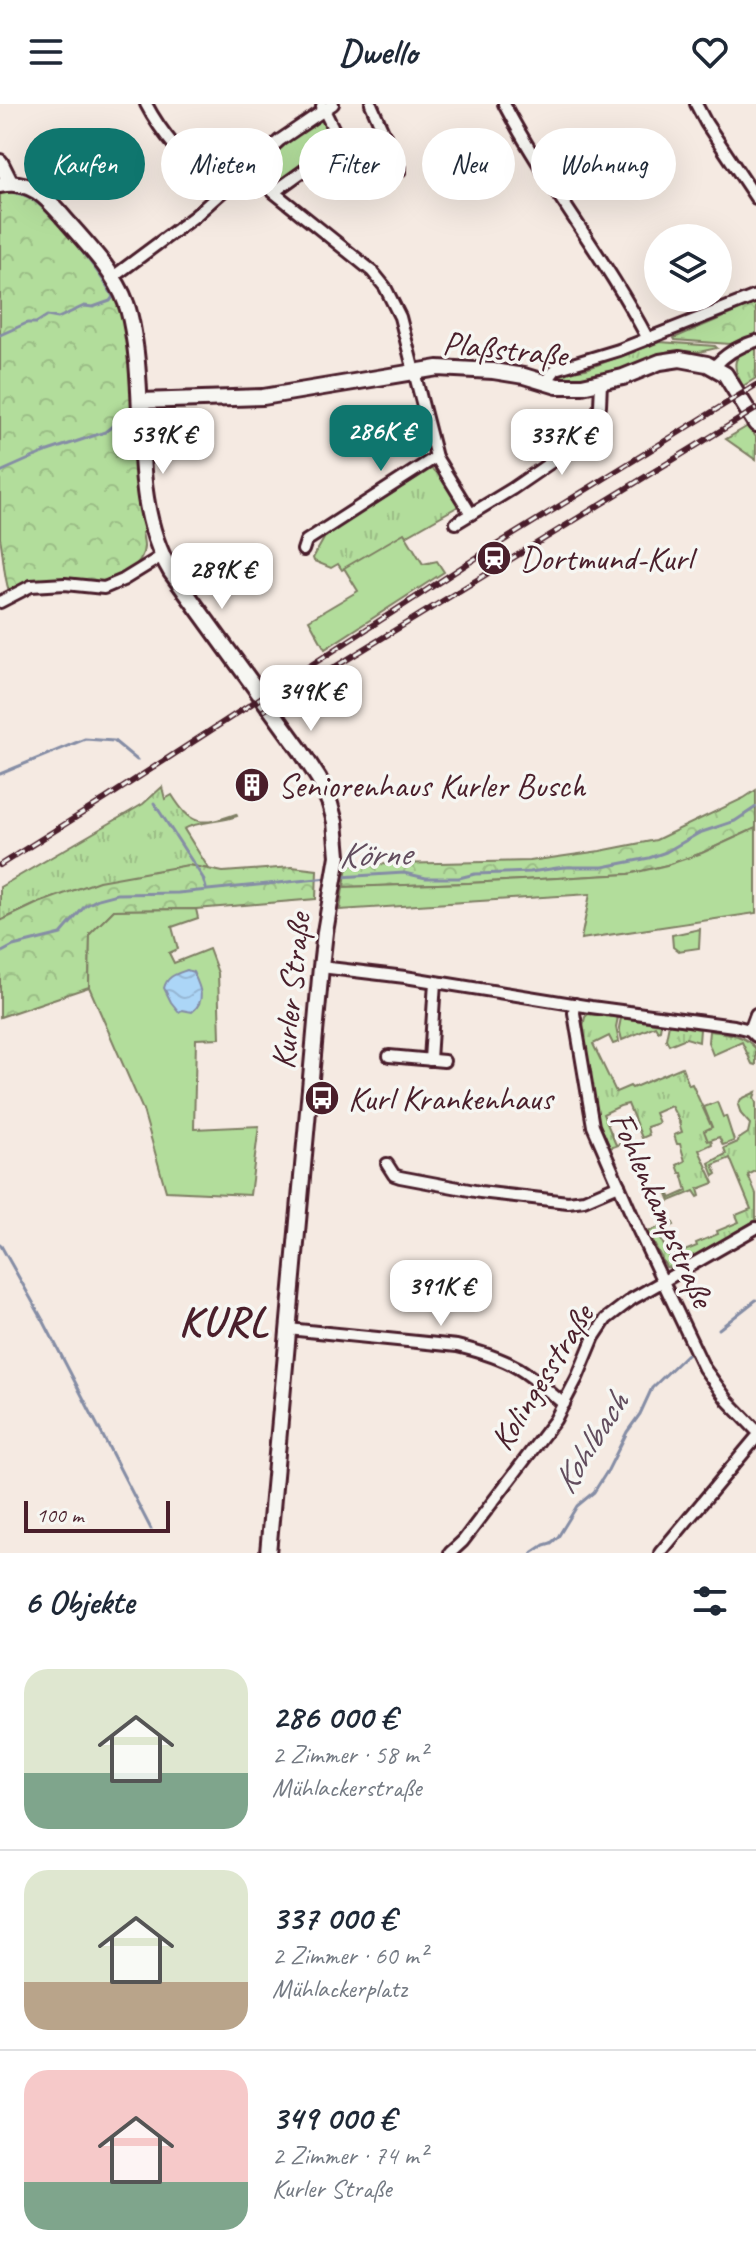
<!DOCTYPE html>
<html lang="de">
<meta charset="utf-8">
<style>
:root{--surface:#fff;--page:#f2f2f3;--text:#1f2937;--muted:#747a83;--line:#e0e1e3;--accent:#0f766e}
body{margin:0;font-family:Caveat,sans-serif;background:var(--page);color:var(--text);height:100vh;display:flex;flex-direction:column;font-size:30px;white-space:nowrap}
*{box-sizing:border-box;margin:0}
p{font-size:26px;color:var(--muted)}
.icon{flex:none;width:44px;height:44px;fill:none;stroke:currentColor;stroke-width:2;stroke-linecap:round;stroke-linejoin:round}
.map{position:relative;height:1449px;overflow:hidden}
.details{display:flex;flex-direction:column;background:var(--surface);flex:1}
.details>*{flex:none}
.top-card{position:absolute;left:24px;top:24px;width:708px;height:72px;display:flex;gap:16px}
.fabs{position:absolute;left:644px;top:120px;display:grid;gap:16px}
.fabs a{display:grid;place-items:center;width:88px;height:88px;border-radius:50%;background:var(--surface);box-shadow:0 8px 32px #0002;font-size:40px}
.scale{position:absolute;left:24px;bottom:20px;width:146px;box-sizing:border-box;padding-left:8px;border:4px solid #4a1f2b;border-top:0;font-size:22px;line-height:28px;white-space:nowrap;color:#4a1f2b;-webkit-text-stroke:6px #f6f6f2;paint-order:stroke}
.price{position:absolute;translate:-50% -68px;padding:0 18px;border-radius:16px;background:#fff;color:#222;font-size:26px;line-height:52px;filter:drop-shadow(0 2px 4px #0008)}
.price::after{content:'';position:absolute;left:50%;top:48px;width:24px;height:18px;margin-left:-12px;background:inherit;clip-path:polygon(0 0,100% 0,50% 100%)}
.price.active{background:var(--accent);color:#fff}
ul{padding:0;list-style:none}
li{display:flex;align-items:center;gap:24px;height:200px;padding:0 24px}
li+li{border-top:2px solid var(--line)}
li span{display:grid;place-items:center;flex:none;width:224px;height:160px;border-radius:24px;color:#555}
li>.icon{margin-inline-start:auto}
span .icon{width:96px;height:96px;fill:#fffc;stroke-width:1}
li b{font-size:34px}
h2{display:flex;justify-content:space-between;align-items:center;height:96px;padding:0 24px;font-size:34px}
.chip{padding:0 28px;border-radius:36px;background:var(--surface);box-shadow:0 8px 32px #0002;font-size:28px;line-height:72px}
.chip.active{background:var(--accent);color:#fff}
header{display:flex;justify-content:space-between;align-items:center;height:104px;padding:0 24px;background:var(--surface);font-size:36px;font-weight:800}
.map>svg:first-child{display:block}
.grass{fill:url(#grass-tufts);stroke:#7e7e63;stroke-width:2}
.forest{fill:url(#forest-crowns);stroke:#7e7e63;stroke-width:2}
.green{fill:#b2dd9b;stroke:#7e7e63;stroke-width:2}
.water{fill:url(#water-waves);stroke:#858da5;stroke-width:2}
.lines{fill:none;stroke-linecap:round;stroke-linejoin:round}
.stream{stroke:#858da5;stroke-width:3}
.street-casing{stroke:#4a1f2b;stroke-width:16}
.secondary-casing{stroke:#4a1f2b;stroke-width:20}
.street{stroke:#f6f6f2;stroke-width:10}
.secondary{stroke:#f6f6f2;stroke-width:14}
.rail-casing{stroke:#4a1f2b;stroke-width:6}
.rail{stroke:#f6f6f2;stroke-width:3;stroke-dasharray:9;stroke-linecap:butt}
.labels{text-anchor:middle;stroke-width:7;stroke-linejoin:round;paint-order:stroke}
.street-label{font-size:34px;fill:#4a1f2b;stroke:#f6f6f2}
.poi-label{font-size:34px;fill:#4a1f2b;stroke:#f6f6f2;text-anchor:start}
.water-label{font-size:36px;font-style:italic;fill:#624d5e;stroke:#f6f6f2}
.district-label{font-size:42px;font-weight:bold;letter-spacing:2px;fill:#4a1f2b;stroke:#f6f6f2}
</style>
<header><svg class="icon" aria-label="menu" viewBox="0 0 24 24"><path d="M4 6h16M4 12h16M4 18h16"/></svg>Dwello<svg class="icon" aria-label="heart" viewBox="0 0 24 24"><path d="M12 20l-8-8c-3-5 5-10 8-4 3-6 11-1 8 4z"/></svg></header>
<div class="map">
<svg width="756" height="1449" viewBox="0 0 756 1449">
<defs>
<pattern id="grass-tufts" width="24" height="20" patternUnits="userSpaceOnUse" patternTransform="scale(2)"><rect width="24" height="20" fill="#b2dd9b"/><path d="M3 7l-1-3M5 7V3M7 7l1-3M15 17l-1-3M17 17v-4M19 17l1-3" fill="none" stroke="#9bbd86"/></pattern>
<pattern id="forest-crowns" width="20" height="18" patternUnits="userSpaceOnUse" patternTransform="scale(2)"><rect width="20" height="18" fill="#b2dd9b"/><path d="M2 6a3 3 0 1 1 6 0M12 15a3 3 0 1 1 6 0" fill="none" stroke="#9bbd86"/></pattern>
<pattern id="water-waves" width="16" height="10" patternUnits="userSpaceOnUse" patternTransform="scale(2)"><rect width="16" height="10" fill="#acd6f7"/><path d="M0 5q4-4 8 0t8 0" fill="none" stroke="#96b7d4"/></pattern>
</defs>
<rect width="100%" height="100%" fill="#f5eae2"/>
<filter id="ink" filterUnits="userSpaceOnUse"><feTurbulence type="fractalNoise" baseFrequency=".0125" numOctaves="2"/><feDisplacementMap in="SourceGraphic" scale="16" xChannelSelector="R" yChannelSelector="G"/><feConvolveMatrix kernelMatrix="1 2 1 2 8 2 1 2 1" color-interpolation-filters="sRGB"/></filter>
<g filter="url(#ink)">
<g class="grass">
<path d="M660,238L715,242L717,244L699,248L669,247L656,251L629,264L604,271L581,275L557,274L560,268L586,265Z"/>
<path d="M756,241V274L743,282C730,260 733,250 756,241Z"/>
<path d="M748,322L756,333V356L726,335Z"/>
<path d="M431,365L440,370L457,399V403L406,432L404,430L342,466L338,460L331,464L314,457L313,454L326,431Z"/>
<path d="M162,683L165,695L172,691C191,721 200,723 236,710L237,712C221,718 197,717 184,725L209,765L188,761L36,800L0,817V783L143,700Z"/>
<path d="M588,910L618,913L616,923L619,938L613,940L609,932L593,940L616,988L630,982L632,984L682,963L689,981L692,980L712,1024L708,1036H711L712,1040L699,1046L714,1079L698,1085L700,1092L698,1093L694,1087L670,1097L664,1083L671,1094L687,1087L682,1069H680L677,1061L685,1057L680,1040H677L674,1031L682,1028L679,1019L680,1018L671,1002L655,1009L659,1019L647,1023L649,1031L642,1034L628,1000L620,1002L603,1010L616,1041L624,1039L610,1044L602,1026L599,1027L582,927L585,913Z"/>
<path d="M621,914L661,920L660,926L658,927L655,922L622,936L619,924Z"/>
<path d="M669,920L700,925L699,938L686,934L669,941L666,935Z"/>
<path d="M709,927C727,929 744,930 756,945V961L752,960L742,938L713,951L708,938Z"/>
<path d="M756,988L754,994L756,999V1067L748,1071L756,1090V1116L673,1164L666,1163L648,1128L672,1117L674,1121L657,1128L670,1153L697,1142L696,1139L718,1130L717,1127L739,1118L736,1111L751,1105L730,1054L713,1061L717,1070L714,1072L709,1059L726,1050L724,1044L738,1038L739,1035L748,1029L750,1020L741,1010L738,1001L741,995Z"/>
</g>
<g class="forest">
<path d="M11,85C39,90 54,112 71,133C85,150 102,167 113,186C124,206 127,229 130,251C137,310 133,370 145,428L142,429C143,434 144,438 144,442C144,461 118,479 100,480C88,481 75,475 63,475C43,475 27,480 9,487C3,470 4,452 0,434V87Z"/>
<path d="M756,199V233L730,240L675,236L674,234Z"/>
<path d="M756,686V724L702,749L667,761L629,770L469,779L344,783L347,761L530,757L600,747L656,736L744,694Z"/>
<path d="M188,761L223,768L292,763L317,766L316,795L196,805L114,806L90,831L89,883L0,913V817L36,800L99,777Z"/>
</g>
<g class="green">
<path d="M324,5L338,36L274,88L246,66Z"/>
<path d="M404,429L423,460L437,457L444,468L325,545L309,516L358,487L344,464Z"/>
<path d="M756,724V809L581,835L590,790L340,806L343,783L469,779L629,770L667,761L702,749Z"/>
<path d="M196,805L198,814L172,823L178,845L169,849L174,859L209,845L218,869L220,934L196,935L194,1025L259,1022L250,1091L166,1087L143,1006L89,883L90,830L114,806Z"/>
<path d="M700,825L699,844L678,847L673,843L672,831Z"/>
<path d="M717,998L723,1013L726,1012L734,1037L723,1041L719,1033L708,1037L704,1027L712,1023L704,1003Z"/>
</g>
<path class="water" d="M187,866L193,868C200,883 207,896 192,908L182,906L179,908L171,898L164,884C167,872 176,870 187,866Z"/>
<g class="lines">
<g class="stream">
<path d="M0,231L27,219H36L47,212L58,214L84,202L93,203L110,197L113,193C102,169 55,112 34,96C27,91 19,89 11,88"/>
<path d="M0,368L45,348L105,328L115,320L118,311"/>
<path d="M0,670L85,635L114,637L137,656"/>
<path d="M154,699L203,774L206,784"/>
<path d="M340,773L404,769L426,774H459L475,770L530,768L564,763H603L649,754L666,748L699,729L735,717L756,703"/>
<path d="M0,849L13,842L61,830L85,802L98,795L117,790L178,789L328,774"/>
<path d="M0,1140L44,1218L151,1425"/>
<path d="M719,1225L756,1196"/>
<path d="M532,1449L544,1441L551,1439L558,1433L577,1402L594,1388L608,1366L627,1328L640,1310L652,1284L687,1250"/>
</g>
<g class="street-casing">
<g id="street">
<path d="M146,0C164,35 192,62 219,90"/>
<path d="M371,0L400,66"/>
<path d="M504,0C547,82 605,153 648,235"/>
<path d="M696,0L706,19L756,94"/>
<path d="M246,66L356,154L372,167L385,183L400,213L436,353L306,437L303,446"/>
<path d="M274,88L320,55L339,36L322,2"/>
<path d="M113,173L195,112L280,36L333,0"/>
<path d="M714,263C726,249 739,242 756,237"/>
<path d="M546,278L556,265L619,246L756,192"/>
<path d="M436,353L471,410"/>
<path d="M456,419L512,385L585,335L600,302L601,279"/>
<path d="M0,498L31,482L65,480L104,484L123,476L162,452"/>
<path d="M321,863L405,873L591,903L734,922L750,926L756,932"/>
<path d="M575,900L574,909L593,1022L638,1125L704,1264L728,1297L756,1326"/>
<path d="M750,926L756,910"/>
<path d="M389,952L444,957"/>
<path d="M430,956L435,878"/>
<path d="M387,1060L394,1071L400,1073L480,1088L568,1098L584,1096L619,1081"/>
<path d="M288,1225L457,1242C478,1247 499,1253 518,1264C535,1274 549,1288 564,1300"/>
<path d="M450,1449L463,1437L555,1316L577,1274L594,1233L606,1215L632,1195L756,1124"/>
<path d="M660,1449L756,1334"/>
</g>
</g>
<g class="secondary-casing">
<g id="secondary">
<path d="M0,58L10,78"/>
<path d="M0,81C30,74 47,94 65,115C86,139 116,170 126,199C131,212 133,227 135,241C146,316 131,401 171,468L301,647L319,675L330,700L335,718L338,752L325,828L321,863L268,1449"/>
<path d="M141,297L263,293L438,264L493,267L524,272L557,282H582L623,273L660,258L680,255L707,260L725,270L756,320"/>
</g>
</g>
<use href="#street" class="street"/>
<use href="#secondary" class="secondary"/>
<g class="rail-casing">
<g id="rail">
<path d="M263,607L756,305"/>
<path d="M0,761L105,695L493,443L756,281"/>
</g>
</g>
<use href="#rail" class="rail"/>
</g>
</g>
<defs>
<g id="station-disc" transform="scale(1.8)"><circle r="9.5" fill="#4a1f2b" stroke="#f6f6f2"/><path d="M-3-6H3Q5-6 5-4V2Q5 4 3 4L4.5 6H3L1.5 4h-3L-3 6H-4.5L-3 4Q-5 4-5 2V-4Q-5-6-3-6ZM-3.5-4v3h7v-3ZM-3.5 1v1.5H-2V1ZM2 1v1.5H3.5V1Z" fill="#fff"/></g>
<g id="building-disc" transform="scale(1.8)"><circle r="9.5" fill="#4a1f2b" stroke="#f6f6f2"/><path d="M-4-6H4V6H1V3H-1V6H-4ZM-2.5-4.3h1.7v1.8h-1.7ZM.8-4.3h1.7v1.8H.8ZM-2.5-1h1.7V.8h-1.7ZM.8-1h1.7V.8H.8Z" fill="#fff"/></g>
<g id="bus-disc" transform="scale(1.8)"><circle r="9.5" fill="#4a1f2b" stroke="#f6f6f2"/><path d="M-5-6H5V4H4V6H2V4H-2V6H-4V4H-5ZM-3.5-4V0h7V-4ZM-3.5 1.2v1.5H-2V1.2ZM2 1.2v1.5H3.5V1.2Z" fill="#fff"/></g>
</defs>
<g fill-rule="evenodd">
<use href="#station-disc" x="494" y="454"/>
<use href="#building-disc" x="252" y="681"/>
<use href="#bus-disc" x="322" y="994"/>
</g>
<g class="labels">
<g class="street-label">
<text transform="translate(505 244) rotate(6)" y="12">Plaßstraße</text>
<text transform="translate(290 887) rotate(-84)" y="12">Kurler Straße</text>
<text transform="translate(663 1105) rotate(66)" y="12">Fohlenkampstraße</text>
<text transform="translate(541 1273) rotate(-58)" y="12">Kolingesstraße</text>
</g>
<g class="poi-label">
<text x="520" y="466">Dortmund-Kurl</text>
<text x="278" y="693">Seniorenhaus Kurler Busch</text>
<text x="348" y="1006">Kurl Krankenhaus</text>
</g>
<g class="water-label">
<text transform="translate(374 749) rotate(-2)" y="13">Körne</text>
<text transform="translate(589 1338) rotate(-58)" y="13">Kohlbach</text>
</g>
<g class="district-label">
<text x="224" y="1231">KURL</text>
</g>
</g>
</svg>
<div class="fabs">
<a><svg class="icon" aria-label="layers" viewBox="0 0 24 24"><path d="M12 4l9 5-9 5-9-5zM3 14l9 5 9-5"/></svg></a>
</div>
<div class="scale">100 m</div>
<b class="price active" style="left:381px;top:369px">286K €</b>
<b class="price" style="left:163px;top:372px">539K €</b>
<b class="price" style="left:562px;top:373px">337K €</b>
<b class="price" style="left:222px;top:507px">289K €</b>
<b class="price" style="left:311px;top:629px">349K €</b>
<b class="price" style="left:441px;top:1224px">391K €</b>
<div class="top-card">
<a class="chip active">Kaufen</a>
<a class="chip">Mieten</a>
<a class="chip">Filter</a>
<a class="chip">Neu</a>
<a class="chip">Wohnung</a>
</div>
</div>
<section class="details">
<h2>6 Objekte<svg class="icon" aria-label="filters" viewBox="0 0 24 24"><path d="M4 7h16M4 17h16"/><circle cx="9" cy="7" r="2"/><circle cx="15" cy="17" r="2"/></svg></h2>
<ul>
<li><span style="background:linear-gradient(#dfe7d0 65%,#7fa58c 0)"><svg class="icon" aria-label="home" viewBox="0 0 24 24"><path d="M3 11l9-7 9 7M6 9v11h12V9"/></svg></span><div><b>286 000 €</b><p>2 Zimmer · 58 m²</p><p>Mühlackerstraße</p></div></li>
<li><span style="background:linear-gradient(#dfe7d0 70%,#b9a48a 0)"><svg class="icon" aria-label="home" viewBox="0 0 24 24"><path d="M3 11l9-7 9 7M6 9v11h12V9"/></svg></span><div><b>337 000 €</b><p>2 Zimmer · 60 m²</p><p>Mühlackerplatz</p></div></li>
<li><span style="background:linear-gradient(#f6c9c9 70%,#7fa58c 0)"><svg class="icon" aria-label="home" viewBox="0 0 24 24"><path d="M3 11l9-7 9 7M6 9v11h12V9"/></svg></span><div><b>349 000 €</b><p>2 Zimmer · 74 m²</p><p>Kurler Straße</p></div></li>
</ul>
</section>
